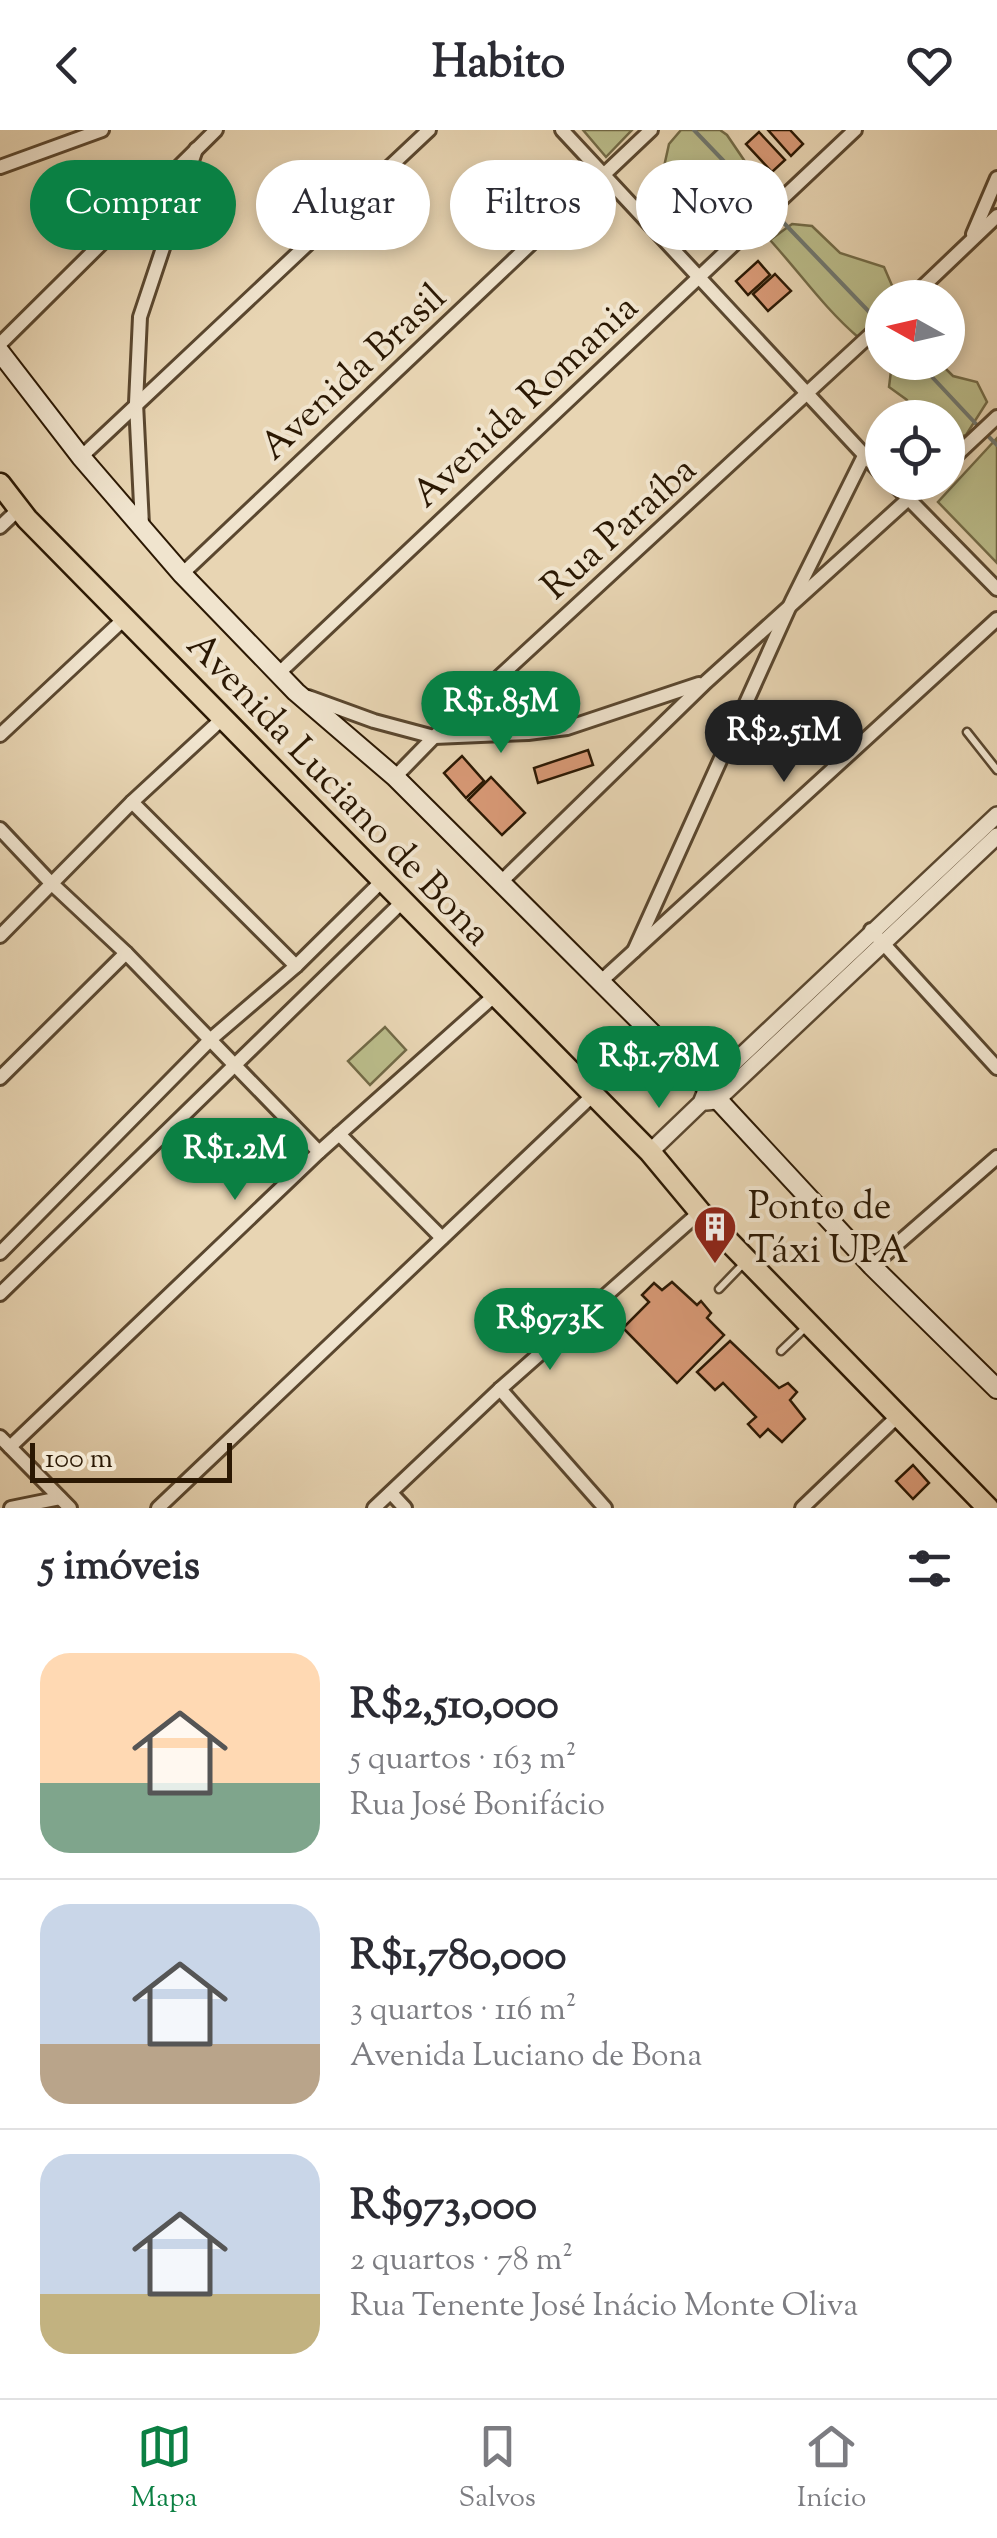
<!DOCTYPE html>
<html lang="pt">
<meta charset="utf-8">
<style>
:root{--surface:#fff;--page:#f2f2f3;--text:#2b2b33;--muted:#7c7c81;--line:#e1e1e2;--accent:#0b8043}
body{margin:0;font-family:"Sorts Mill Goudy",serif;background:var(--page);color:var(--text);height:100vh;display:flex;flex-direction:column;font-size:38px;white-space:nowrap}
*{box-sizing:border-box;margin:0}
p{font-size:32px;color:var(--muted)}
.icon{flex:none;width:55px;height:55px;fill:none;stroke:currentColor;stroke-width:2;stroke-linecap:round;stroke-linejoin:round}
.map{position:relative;height:1378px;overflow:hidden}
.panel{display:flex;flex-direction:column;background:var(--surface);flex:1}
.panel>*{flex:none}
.banner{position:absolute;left:30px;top:30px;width:938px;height:90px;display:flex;gap:20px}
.needle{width:65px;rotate:278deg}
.fabs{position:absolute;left:865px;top:150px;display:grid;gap:20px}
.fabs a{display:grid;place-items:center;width:100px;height:100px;border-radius:50%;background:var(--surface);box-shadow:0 5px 15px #0003;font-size:50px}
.scale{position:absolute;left:30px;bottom:25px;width:202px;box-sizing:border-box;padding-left:10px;border:5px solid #2b1803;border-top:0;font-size:28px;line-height:35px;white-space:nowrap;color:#2b1803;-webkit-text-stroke:8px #f0e4ce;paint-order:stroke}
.price{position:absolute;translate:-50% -85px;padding:0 22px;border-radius:35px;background:var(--accent);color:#fff;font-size:32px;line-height:65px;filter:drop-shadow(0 2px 5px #0008)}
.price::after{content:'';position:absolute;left:50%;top:60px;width:30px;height:22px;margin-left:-15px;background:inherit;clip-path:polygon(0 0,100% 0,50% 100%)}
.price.active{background:#222;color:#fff}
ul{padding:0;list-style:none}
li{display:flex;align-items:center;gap:30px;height:250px;padding:0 40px}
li+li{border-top:2px solid var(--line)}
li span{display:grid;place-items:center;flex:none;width:280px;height:200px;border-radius:30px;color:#555}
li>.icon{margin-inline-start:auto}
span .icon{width:120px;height:120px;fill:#fffc;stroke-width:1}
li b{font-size:42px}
h2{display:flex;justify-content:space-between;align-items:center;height:120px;padding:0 40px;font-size:42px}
.pill{padding:0 35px;border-radius:45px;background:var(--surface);box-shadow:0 5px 15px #0003;font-size:35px;line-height:90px}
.pill.active{background:var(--accent);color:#fff}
header{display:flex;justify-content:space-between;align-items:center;height:130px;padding:0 40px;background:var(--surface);font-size:45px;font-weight:700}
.tab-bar{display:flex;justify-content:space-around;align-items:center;height:140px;border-top:2px solid var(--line);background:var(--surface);font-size:28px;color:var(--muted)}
.tab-bar a{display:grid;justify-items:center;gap:5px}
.tab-bar .active{color:var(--accent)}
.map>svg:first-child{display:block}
.green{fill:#babc8a;stroke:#726a46;stroke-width:2.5}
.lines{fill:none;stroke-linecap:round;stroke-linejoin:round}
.stream{stroke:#6f7770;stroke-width:4}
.building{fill:#d89976;stroke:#2b1803;stroke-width:2.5}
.service-casing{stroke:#5a472f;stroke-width:11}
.minor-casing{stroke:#5a472f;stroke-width:18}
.tertiary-casing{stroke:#5a472f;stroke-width:20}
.secondary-casing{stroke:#2b1803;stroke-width:22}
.primary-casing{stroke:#2b1803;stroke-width:25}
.service{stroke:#f0e4ce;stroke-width:6}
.minor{stroke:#f0e4ce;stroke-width:12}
.tertiary{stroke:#f0e4ce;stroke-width:15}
.secondary{stroke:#f0e4ce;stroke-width:18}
.primary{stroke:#e8d5b3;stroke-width:20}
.labels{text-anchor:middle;stroke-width:8;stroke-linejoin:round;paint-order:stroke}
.street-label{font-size:38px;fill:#2b1803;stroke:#f0e4ce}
.poi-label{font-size:38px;fill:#2b1803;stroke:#f0e4ce;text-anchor:start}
</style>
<header><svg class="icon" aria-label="back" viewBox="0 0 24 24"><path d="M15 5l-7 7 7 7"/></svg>Habito<svg class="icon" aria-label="heart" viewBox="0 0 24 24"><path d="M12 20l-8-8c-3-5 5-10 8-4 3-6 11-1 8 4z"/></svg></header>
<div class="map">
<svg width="997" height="1378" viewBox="0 0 997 1378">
<rect width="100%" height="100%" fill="#e8d5b3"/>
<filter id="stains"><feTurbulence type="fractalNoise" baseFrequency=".002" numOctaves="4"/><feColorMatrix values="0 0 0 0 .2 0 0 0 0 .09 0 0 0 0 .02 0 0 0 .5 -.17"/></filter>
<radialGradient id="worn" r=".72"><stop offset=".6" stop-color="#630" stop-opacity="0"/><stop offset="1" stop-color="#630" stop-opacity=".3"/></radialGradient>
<g class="green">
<path d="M583,0H632L606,27Z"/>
<path d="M681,0H720L727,5L765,61L737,89L676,102L656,73L669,14Z"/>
<path d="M792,94L812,96L840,123L884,137L897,167L882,168V186L859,208C824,178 801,144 770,110Z"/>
<path d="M883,233H940L953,246L977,252L987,272L966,305L948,311V288L908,287L907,270L889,257L891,241Z"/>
<path d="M997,308V433L938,372Z"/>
<path d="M385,897L406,920L370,955L348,931Z"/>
</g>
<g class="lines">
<g class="stream">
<path d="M694,0L762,71"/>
<path d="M782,91L875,188"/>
<path d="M918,232L978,296"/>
<path d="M989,307L997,315"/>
</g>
</g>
<g class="building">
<path d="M768,0H790L803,14L791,26Z"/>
<path d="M759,2L785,30L772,42L746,14Z"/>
<path d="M758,131L770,145L748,165L736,151Z"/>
<path d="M775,144L791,161L768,181L753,164Z"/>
<path d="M588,620L593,635L538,653L534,638Z"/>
<path d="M462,626L484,651L466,668L444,643Z"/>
<path d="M491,647L525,683L502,705L468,670Z"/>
<path d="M672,1152L697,1175L701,1171L711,1183L707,1188L724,1205L677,1253L623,1198L649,1172L642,1165L654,1153L662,1160Z"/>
<path d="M730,1211L779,1258L788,1253L797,1262L790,1270L805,1289L782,1312L768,1299L760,1307L748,1294L756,1287L723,1253L715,1260L697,1242Z"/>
<path d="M913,1335L929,1353L913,1369L896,1351Z"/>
</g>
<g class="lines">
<g class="service-casing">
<g id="service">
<path d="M967,602L997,640"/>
<path d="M719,1159L746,1131"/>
<path d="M781,1221L805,1198"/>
</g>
</g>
<g class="minor-casing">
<g id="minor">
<path d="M562,0L882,344"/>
<path d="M0,37L102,0"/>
<path d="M973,104L997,48"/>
<path d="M911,168L997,86"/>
<path d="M0,214L216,0"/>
<path d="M81,327L429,0"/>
<path d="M948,333L997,287"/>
<path d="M892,352L997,459"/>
<path d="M142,395L136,273L140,187L196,19"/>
<path d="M0,397L19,379"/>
<path d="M182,444L651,0"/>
<path d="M278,544L855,0"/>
<path d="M308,567L374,591L434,607L528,603L567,598L699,554"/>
<path d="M0,605L125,488"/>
<path d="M395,647L434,607L882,194"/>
<path d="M132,672L296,836"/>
<path d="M0,699L50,752L126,823L319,1022"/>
<path d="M500,753L706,552L927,352"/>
<path d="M871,800L997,938"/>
<path d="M0,806L132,672L223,588"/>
<path d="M634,821L792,471L864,326"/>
<path d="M599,853L997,489"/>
<path d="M0,948L126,823"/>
<path d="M339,1004L442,1108"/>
<path d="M0,1123L211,909L296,836L382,751"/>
<path d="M872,1136L997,1027"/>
<path d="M0,1164L401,773"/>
<path d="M500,1259L605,1378"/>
<path d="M0,1307L70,1378"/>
<path d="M10,1317L319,1022L494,866"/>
<path d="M391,1363L405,1378"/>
<path d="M11,1378L60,1368"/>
<path d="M158,1378L592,966"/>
<path d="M374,1378L500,1259L700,1082"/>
<path d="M802,1378L900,1284"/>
</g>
</g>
<g class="tertiary-casing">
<g id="tertiary">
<path d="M706,972L716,971L997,706"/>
<path d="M650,1022L701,973L707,958L997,685"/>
</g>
</g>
<g class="secondary-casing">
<path id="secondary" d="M0,222L81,327L182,444L296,562L395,647L707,958L872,1136L997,1259"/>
</g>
<g class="primary-casing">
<path id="primary" d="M0,354L27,389L650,1022L700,1082L988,1378"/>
</g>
<use href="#service" class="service"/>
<use href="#minor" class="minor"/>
<use href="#tertiary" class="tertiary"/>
<use href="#secondary" class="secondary"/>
<use href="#primary" class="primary"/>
</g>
<defs>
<g id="building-pin" transform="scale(2.25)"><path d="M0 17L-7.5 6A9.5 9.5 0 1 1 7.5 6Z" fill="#8f2418" stroke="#f0e4ce"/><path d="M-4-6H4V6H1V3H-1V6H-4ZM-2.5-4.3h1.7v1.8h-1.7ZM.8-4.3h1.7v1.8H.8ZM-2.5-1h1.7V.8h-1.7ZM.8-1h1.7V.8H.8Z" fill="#fff"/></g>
</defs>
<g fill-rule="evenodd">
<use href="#building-pin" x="715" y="1097"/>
</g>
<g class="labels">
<g class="street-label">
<text transform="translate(352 241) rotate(-43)" y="13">Avenida Brasil</text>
<text transform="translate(524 270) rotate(-43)" y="13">Avenida Romania</text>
<text transform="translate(618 397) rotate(-42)" y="13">Rua Paraíba</text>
<text transform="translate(340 658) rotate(46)" y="13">Avenida Luciano de Bona</text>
</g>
<g class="poi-label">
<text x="748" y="1088">Ponto de<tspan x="748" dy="44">Táxi UPA</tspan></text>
</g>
</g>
<rect width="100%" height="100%" filter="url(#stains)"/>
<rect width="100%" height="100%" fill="url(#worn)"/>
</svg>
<div class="fabs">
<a><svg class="needle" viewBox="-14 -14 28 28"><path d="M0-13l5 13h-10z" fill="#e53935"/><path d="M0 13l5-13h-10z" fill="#7c7c81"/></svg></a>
<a><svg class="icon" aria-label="locate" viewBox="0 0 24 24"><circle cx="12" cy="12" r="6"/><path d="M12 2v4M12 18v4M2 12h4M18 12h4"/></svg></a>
</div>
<div class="scale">100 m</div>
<b class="price" style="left:501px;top:626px">R$1.85M</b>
<b class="price active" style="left:784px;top:655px">R$2.51M</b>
<b class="price" style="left:659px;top:981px">R$1.78M</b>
<b class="price" style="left:235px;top:1073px">R$1.2M</b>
<b class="price" style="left:550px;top:1243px">R$973K</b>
<div class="banner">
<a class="pill active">Comprar</a>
<a class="pill">Alugar</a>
<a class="pill">Filtros</a>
<a class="pill">Novo</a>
</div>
</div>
<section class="panel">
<h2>5 imóveis<svg class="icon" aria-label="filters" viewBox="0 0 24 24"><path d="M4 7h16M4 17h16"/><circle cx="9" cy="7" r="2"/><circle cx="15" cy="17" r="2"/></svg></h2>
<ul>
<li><span style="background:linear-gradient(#ffd9b3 65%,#7fa58c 0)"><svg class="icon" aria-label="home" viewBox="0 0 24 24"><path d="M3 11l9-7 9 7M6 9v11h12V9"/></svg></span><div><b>R$2,510,000</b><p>5 quartos · 163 m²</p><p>Rua José Bonifácio</p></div></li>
<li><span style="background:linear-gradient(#c9d6e8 70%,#b9a48a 0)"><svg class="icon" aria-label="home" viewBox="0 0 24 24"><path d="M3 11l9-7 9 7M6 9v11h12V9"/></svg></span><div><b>R$1,780,000</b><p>3 quartos · 116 m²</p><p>Avenida Luciano de Bona</p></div></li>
<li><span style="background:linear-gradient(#c9d6e8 70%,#c2b280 0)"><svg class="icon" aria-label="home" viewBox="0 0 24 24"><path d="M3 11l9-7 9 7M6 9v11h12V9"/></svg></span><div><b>R$973,000</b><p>2 quartos · 78 m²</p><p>Rua Tenente José Inácio Monte Oliva</p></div></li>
</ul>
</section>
<nav class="tab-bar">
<a class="active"><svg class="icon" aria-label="map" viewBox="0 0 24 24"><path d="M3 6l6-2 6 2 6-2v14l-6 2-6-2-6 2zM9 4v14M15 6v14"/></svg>Mapa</a>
<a><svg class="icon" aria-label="saved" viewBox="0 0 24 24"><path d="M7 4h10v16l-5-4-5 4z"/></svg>Salvos</a>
<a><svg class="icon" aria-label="home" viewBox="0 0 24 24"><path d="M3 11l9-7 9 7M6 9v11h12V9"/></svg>Início</a>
</nav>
